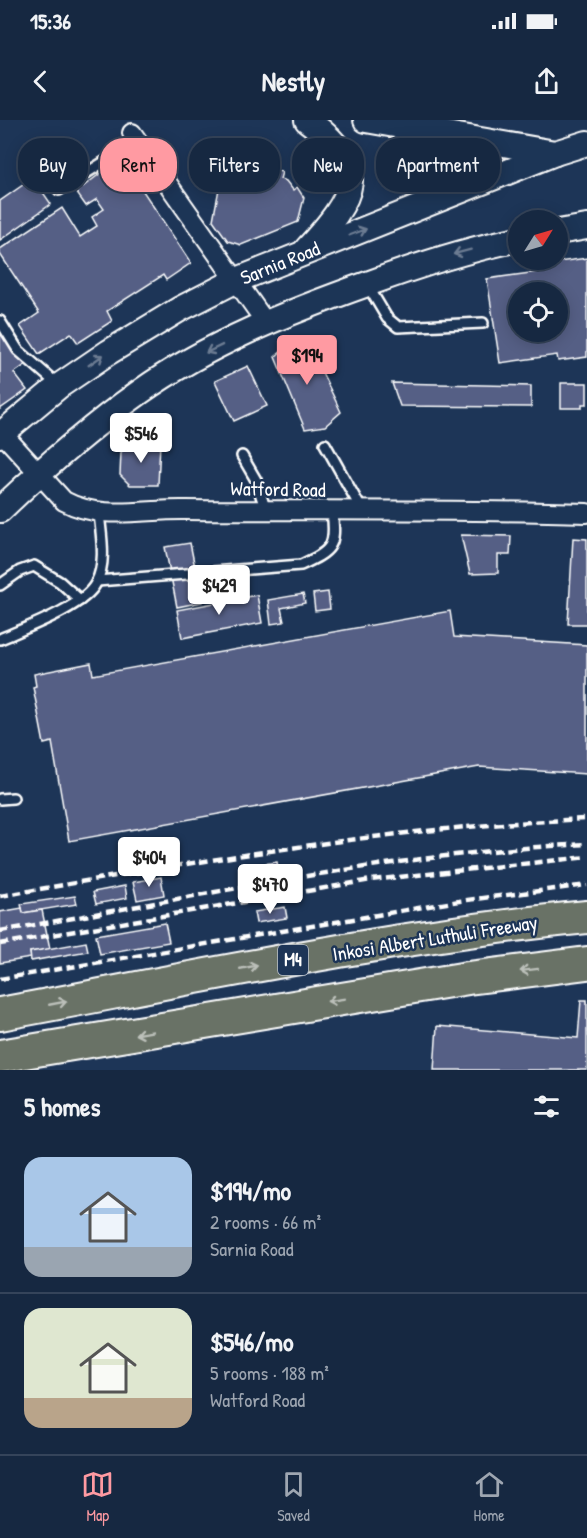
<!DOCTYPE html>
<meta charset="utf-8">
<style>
:root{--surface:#162841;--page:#1f3048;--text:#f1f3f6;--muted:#9ea6b1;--line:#35445a;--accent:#ff9aa2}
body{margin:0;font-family:"Patrick Hand",sans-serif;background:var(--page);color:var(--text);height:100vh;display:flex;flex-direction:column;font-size:22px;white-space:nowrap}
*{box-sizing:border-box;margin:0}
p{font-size:20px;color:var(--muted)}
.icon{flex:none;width:33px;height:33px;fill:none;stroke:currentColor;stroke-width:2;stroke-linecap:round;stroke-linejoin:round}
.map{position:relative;height:950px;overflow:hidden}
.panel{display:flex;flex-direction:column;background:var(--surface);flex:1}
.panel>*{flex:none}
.banner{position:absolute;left:18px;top:18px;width:552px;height:54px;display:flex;gap:12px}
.needle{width:39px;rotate:53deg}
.buttons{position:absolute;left:508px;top:90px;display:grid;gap:12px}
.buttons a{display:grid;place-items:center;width:60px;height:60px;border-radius:50%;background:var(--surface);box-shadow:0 3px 15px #0003,0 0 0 2px var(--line);font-size:30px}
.price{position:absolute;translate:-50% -51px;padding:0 14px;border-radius:6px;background:#fff;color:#222;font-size:20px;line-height:39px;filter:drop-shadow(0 2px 3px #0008)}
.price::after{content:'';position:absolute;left:50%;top:36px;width:18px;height:14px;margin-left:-9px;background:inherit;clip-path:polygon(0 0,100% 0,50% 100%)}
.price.on{background:var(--accent);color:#111}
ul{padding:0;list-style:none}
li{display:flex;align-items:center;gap:18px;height:150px;padding:0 24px}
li+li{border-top:2px solid var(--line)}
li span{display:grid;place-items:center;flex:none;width:168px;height:120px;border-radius:18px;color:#555}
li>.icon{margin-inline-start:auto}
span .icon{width:72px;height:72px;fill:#fffc;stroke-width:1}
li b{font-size:26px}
h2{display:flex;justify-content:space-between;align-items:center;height:72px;padding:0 24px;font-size:26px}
.tag{padding:0 21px;border-radius:24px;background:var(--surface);box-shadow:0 3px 15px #0003,0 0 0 2px var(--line);font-size:21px;line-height:54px}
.tag.on{background:var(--accent);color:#111}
.status{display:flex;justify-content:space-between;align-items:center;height:42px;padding:0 30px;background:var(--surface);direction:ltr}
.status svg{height:16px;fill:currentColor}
header{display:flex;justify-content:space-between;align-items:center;height:78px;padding:0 24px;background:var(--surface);font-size:27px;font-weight:700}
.menu{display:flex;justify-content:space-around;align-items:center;height:84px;border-top:2px solid var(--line);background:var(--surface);font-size:16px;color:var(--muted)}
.menu a{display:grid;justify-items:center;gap:3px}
.menu .on{color:var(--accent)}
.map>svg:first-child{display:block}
.building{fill:#545e85;stroke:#fff;stroke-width:1.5;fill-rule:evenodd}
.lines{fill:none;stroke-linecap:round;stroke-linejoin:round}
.service-casing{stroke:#fff;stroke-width:14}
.minor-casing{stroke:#fff;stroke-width:22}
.secondary-casing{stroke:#fff;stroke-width:28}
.motorway-casing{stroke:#fff;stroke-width:36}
.service{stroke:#1d3557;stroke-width:9}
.minor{stroke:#1d3557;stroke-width:18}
.secondary{stroke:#1d3557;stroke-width:24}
.motorway{stroke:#697266;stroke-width:32}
.rail{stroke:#fff;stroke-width:4.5;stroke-dasharray:9 4.5;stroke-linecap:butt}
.oneway{stroke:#6c7c92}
.oneway2{stroke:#bcc0ba}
.labels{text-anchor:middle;stroke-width:5;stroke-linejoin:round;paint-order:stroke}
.shield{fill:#1d3557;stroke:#bbc2cd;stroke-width:1.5}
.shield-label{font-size:18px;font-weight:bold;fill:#fff}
.street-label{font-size:20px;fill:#fff;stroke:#1d3557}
</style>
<div class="status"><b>15:36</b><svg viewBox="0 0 49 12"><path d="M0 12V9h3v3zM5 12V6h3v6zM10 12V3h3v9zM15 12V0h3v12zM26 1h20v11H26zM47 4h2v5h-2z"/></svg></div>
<header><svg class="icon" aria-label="back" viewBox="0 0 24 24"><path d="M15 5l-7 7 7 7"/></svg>Nestly<svg class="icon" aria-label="share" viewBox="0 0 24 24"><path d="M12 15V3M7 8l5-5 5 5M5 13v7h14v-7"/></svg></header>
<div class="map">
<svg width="587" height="950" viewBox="0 0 587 950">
<rect width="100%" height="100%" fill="#1d3557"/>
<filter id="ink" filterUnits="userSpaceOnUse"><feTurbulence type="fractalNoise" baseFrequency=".0167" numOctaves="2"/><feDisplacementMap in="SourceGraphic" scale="12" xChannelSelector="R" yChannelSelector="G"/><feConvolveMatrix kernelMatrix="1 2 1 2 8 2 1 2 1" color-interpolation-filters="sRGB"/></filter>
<g filter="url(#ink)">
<g class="building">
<path d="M239,36L274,44L273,50L282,52L280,59L286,61L293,70L297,67L304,78L298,102L241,125L228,121L213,100L223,48L235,51Z"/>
<path d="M121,38L191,143L166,160L163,155L107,191L112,201L78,223L71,213L39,234L20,206L39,193L0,134V129L62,88L80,117L97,106L92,97L104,89L97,79L86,86L76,72Z"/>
<path d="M33,58L51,84L0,120V81Z"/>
<path d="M587,138V237L558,241L557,235L500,243L487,159L545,151L544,144ZM519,172H558V212H519Z"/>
<path d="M0,211L25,245L14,253L27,270L0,289Z"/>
<path d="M308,223L341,292L325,306L305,309L275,237L290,224Z"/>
<path d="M248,246L267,286L234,301L215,261Z"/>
<path d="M392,263L531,266V287L400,286Z"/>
<path d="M561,263H587V284H582V288H561Z"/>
<path d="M160,297L169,311L158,318L149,304Z"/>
<path d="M131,322L160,323L158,365H130L120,355L121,332Z"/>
<path d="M461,415L511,416L510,435H498V453L470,454Z"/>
<path d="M573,418L587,419V504H568Z"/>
<path d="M190,423L202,482L177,487L165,427Z"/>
<path d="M328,472L330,489L315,491L313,474Z"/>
<path d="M303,474L305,483L281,488L284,502L271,504L268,480Z"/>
<path d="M257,475L262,503L182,518L177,490Z"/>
<path d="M450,491L454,517L587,525V654L479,647L69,721L52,622L44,624L33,567L36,566L34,554L91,543L93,555Z"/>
<path d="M277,742L279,753L249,758L247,746Z"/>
<path d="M161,757L164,775L137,780L133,762Z"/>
<path d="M125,766L127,778L96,784L93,772Z"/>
<path d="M75,776L77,784L23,793L21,784Z"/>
<path d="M285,787L287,798L256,803L254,792Z"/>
<path d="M22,788L23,793L42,790L50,829L30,832L31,838L0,843V792Z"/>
<path d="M165,803L169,822L100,834L96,815Z"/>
<path d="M86,822L88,831L31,841L30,832Z"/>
<path d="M581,880H587V950H434L437,906L578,918Z"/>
</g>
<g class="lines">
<g class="service-casing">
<g id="service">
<path d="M59,70L138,21"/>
<path d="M368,166L387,198L398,207L483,203"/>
<path d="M0,201L18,230L57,264"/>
<path d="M325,324L363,392"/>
<path d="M242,336L256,360L266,391"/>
<path d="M97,461L301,445C331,431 337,427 332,392"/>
<path d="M0,465L20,451L34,446L60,462L80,480"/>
<path d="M0,519C25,508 84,487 96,463C107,442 101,415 99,393"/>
<path d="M0,679L13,678"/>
</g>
</g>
<g class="minor-casing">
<g id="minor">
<path d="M132,13L266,203"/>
<path d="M2,313L64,381C101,401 145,389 185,390C319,391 453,389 587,393"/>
</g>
</g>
<g class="secondary-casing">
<g id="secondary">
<path d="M366,0L555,33"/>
<path d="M558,112L587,107"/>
<path d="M307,129C354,78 374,48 307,0"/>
<path d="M0,315L59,266L109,232L180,189L237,160L555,33L587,23"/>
<path d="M0,390C44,348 90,307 140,272C209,223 291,191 370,163C419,145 468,129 519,119"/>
</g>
</g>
<g class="motorway-casing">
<g id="motorway">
<path d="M0,894C195,858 390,816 587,797"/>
<path d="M0,936L468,858L587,843"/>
</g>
</g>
<use href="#service" class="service"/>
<use href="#minor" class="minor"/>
<use href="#secondary" class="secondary"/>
<use href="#motorway" class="motorway"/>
<g class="rail">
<path d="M0,776C195,742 389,707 587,699"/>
<path d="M0,811C192,778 392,733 587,724"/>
<path d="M0,824L371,760L587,737"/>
<path d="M0,859L459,781L587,765"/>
</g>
</g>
<defs><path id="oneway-shaft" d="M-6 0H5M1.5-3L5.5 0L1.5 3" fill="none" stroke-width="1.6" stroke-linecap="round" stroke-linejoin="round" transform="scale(1.5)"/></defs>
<g class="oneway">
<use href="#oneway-shaft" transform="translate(358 112) rotate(-21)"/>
<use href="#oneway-shaft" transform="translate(462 132) rotate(165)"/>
<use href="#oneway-shaft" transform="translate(214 229) rotate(154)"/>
<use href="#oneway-shaft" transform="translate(96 240) rotate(-35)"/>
</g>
<g class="oneway2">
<use href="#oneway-shaft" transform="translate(249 847) rotate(-11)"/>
<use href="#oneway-shaft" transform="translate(529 850) rotate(173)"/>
<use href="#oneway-shaft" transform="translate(336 880) rotate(171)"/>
<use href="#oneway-shaft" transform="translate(58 883) rotate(-11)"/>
<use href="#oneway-shaft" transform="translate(144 913) rotate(170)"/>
</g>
</g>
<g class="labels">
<rect class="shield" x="278" y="825" width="30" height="30" rx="4.5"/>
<g class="shield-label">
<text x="293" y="846">M4</text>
</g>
<g class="street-label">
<text transform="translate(280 143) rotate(-22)" y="7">Sarnia Road</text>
<text transform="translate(278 369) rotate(1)" y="7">Watford Road</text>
<text transform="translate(435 818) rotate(-9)" y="7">Inkosi Albert Luthuli Freeway</text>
</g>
</g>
</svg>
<div class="buttons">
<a><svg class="needle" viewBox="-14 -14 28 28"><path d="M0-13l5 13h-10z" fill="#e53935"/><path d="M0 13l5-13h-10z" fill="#9ea6b1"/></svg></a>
<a><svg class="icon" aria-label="locate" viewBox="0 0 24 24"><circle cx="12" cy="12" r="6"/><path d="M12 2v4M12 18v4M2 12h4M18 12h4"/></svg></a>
</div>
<b class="price on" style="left:307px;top:266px">$194</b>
<b class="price" style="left:141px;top:344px">$546</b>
<b class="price" style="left:219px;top:496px">$429</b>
<b class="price" style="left:149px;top:768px">$404</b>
<b class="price" style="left:270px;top:795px">$470</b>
<div class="banner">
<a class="tag">Buy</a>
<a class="tag on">Rent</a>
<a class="tag">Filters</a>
<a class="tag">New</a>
<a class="tag">Apartment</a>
</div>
</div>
<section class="panel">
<h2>5 homes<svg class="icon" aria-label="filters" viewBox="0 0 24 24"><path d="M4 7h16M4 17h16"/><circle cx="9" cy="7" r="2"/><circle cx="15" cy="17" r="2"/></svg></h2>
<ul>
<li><span style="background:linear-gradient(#a9c7e8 75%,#9aa5b1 0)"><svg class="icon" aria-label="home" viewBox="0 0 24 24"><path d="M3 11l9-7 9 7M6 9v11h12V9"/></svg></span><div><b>$194/mo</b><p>2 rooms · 66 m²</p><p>Sarnia Road</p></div></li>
<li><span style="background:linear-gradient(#dfe7d0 75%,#b9a48a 0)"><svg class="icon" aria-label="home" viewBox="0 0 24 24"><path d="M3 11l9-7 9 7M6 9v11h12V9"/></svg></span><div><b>$546/mo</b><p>5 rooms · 188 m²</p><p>Watford Road</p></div></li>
</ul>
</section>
<nav class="menu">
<a class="on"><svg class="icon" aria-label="map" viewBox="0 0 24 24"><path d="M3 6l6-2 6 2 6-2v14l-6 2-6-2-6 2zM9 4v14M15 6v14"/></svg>Map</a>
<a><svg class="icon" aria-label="saved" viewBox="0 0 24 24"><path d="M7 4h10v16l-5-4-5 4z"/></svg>Saved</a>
<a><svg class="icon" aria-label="home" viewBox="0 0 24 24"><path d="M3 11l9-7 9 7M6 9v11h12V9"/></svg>Home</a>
</nav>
